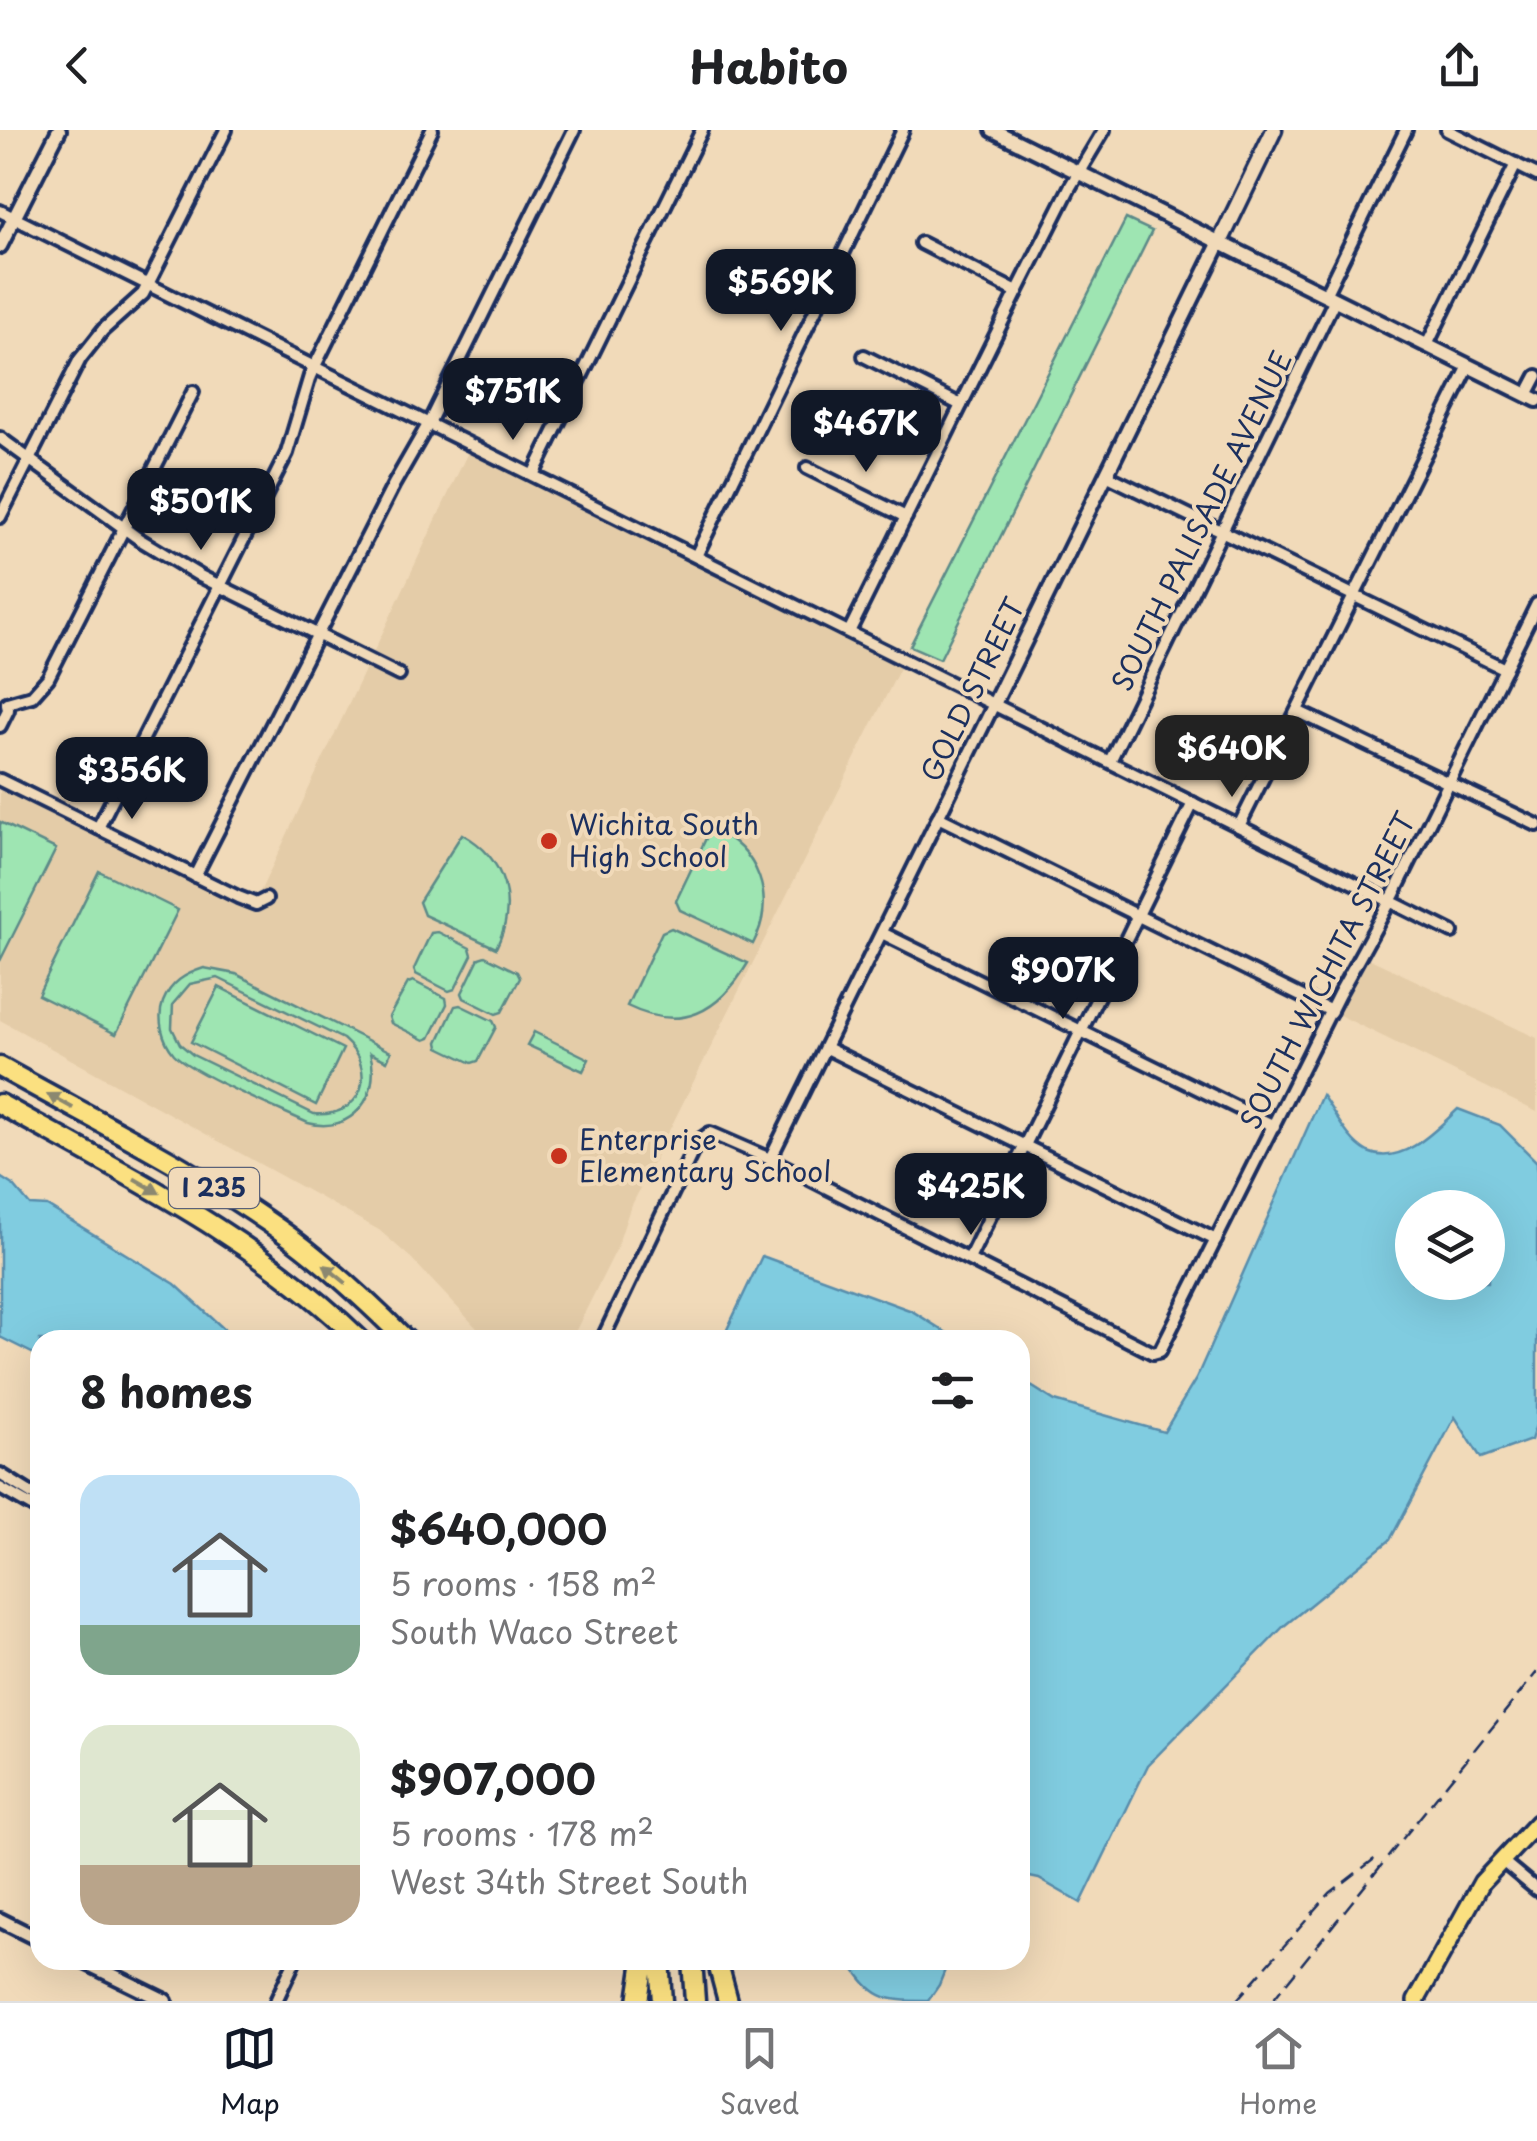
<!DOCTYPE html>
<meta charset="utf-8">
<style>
:root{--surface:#fff;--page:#f6f6f6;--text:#202124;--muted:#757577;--line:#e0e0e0;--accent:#111827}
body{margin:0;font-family:"Playpen Sans",sans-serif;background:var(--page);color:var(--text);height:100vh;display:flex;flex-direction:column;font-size:38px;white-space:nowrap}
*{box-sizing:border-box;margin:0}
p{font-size:32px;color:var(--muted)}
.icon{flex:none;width:55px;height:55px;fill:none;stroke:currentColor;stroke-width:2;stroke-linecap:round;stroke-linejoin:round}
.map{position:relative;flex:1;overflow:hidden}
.drawer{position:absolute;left:30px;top:1200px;width:1000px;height:640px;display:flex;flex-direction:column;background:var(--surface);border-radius:30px;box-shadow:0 10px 40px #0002}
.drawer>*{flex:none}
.tools{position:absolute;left:1395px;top:1060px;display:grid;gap:20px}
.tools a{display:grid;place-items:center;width:110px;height:110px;border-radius:50%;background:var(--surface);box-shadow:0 10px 40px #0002;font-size:50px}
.price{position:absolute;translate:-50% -85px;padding:0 22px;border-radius:20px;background:var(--accent);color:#fff;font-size:32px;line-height:65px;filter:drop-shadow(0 2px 5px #0008)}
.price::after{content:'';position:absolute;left:50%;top:60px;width:30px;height:22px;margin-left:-15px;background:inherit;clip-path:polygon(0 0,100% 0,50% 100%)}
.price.current{background:#222;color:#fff}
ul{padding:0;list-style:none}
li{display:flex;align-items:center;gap:30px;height:250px;padding:0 50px}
li span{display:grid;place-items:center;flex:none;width:280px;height:200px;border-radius:30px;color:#555}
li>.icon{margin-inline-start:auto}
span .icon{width:120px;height:120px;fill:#fffc;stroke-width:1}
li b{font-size:42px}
h2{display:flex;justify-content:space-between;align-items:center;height:120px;padding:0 50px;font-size:42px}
header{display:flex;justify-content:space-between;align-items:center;height:130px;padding:0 50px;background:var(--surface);font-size:45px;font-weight:700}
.menu{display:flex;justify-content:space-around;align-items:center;height:140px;border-top:2px solid var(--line);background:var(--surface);font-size:28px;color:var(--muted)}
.menu a{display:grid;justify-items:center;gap:5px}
.menu .current{color:var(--accent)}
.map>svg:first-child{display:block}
.built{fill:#e4cca8}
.green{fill:#9ee5b2;stroke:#5c8a88;stroke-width:2.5;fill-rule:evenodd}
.water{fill:#80cce0;stroke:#588dac;stroke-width:2.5;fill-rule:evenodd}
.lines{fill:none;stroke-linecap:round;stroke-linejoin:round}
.minor-casing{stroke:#1b2f5e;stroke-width:18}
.tertiary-casing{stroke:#1b2f5e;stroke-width:20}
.secondary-casing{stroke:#1b2f5e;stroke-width:21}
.primary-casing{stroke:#1b2f5e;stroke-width:22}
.motorway-casing{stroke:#1b2f5e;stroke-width:25}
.minor{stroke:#f1dab9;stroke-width:10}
.tertiary{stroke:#f1dab9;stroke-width:12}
.secondary{stroke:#f1dab9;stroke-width:14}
.primary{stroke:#fbe080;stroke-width:15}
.motorway{stroke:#fbe080;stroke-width:18}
.rail{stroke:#1b2f5e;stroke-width:2.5;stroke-dasharray:15 8;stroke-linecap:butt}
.oneway{fill:#8b886f}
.poi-dot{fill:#c8321e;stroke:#f1dab9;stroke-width:4}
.labels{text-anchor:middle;stroke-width:8;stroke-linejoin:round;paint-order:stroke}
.shield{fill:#f1dab9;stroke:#5b6279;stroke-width:2.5}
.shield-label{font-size:25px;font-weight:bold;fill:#1b2f5e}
.street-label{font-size:28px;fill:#1b2f5e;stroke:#f1dab9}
.poi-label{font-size:28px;fill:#1b2f5e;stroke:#f1dab9;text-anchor:start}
</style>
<header><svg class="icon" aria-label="back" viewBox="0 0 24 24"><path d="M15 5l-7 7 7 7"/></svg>Habito<svg class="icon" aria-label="share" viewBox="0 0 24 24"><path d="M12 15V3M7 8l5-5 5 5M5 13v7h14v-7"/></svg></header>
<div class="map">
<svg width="1537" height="1871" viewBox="0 0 1537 1871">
<rect width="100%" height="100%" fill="#f1dab9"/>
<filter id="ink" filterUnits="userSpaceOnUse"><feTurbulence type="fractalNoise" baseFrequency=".01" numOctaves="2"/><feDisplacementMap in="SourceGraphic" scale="20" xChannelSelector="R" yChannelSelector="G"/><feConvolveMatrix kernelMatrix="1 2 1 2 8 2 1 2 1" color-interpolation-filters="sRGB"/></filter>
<g filter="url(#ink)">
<g class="built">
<path d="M469,320L902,534L629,1081L616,1120L571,1210H488L411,1128L379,1100L0,890V656L252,779Z"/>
<path d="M1368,828L1537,908V982L1337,884Z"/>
</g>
<g class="green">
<path d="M1126,89L1152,101L940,529L910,516Z"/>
<path d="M0,692L56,719L0,831Z"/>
<path d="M711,698C759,719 777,768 753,814L680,780L676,771Z"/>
<path d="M462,704C506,728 518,774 496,818L424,785L419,772Z"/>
<path d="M99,741L178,780L116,904L38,865Z"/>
<path d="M671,798L748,833C719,882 682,903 627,876L662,802Z"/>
<path d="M438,802L470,818L472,825L455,859L449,861L416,844L414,839L431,803Z"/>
<path d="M485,826L517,842L520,848L502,882L496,884L464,868L462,863L479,828Z"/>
<path d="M204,838L236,844L391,922L387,931L370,923C382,964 353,1005 308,993C278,979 193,944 174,924C162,910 157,889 163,872C171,852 185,844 204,838ZM218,848L343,909C379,940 363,988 314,984L193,925L180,914L172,898L173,874L190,854Z"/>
<path d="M413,851L446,868L447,874L430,908L425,910L391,893L389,887L408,853Z"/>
<path d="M219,857L343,919L316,975L191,912Z"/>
<path d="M460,875L493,891L496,897L478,931L472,933L439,917L438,912L455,876Z"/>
<path d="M534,902L589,929L583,941L527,915Z"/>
</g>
<g class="water">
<path d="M1322,965C1335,983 1348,1012 1368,1022C1402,1037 1437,999 1458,979L1500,995L1537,1032V1292L1531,1310L1481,1328L1455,1287L1390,1410L1284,1496L1148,1635L1081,1773L1039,1749L1020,1745V1249L1055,1271L1164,1302L1196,1249ZM1412,1078H1488V1152H1412Z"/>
<path d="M0,1047L14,1056L30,1075L47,1076L175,1154L236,1210H40V1227L0,1207Z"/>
<path d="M762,1126L912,1181L958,1210H722Z"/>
<path d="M848,1830H949L939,1855L928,1871C882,1871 874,1869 848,1830Z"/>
</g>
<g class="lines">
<g class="minor-casing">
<g id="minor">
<path d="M1447,0L1537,45"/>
<path d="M0,81L1452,802"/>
<path d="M921,113L1017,162"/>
<path d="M1325,165L1406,0"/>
<path d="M1427,215L1516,34"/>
<path d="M864,226L961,275"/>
<path d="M1527,265L1537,246"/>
<path d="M0,308L139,409L200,446L399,545"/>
<path d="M807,338L906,387"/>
<path d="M533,345L702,0"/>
<path d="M1106,345L1505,539"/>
<path d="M0,387L80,229L103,200L143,164L226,0"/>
<path d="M696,426L903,0"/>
<path d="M849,502L1017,162L1070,57L1104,0"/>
<path d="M7,573L32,566L48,548L193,262"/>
<path d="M1297,581L1537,695"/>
<path d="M0,596L8,580L7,573"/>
<path d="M1110,631L1335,169"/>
<path d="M0,650L238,767L256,774L266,769"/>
<path d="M938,687L1331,881"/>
<path d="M1239,696L1469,236"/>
<path d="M98,698L287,323L310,246L432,0"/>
<path d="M195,746L394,354L429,293L574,0"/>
<path d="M882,803L1274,996"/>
<path d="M826,918L1216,1110"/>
<path d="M770,1029L994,574"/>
<path d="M969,1129L1193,673"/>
<path d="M602,1210L697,1012L710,1003L770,1029L1153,1223L1160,1221L1339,864L1394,764L1537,474"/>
<path d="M0,1344L40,1369"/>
<path d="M0,1358L40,1381"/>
<path d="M1501,1730L1537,1760"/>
<path d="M276,1871L295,1830"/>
</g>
</g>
<g class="tertiary-casing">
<g id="tertiary">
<path d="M993,0L1537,270"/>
<path d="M0,116L59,0"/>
<path d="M994,574L1220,112"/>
<path d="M0,1790L40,1810"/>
<path d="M81,1830L165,1871"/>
</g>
</g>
<g class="secondary-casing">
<path id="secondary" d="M1220,112L1274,0"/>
</g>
<g class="primary-casing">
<path id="primary" d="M1416,1871L1482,1752L1537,1693"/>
</g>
<g class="motorway-casing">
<g id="motorway">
<path d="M0,937C98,992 201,1042 291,1108C332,1139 370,1174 406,1210"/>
<path d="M0,974C125,1044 257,1109 360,1210"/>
<path d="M659,1830L662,1871"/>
<path d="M692,1830L695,1871"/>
<path d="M717,1830L728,1871"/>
<path d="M638,1871L644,1830"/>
</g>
</g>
<use href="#minor" class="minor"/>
<use href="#tertiary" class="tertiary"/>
<use href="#secondary" class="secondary"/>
<use href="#primary" class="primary"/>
<use href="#motorway" class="motorway"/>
<g class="rail">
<path d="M1236,1871L1330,1763L1377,1727"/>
<path d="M1272,1871L1537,1542"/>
</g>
</g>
<defs><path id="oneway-solid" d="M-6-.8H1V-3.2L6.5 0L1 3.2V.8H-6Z" transform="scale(2.5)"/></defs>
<g class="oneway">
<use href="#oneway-solid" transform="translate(60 971) rotate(-151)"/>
<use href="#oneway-solid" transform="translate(147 1056) rotate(30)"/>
<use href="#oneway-solid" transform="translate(335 1144) rotate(-141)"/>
</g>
</g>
<g class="poi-dot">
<circle cx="549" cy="711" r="10"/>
<circle cx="559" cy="1026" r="10"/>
</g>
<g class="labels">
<rect class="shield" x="169" y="1038" width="90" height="40" rx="8"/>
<g class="shield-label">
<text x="214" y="1067">I 235</text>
</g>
<g class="street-label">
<text transform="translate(1202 391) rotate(-64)" y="10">SOUTH PALISADE AVENUE</text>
<text transform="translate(973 560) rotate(-64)" y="10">GOLD STREET</text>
<text transform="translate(1328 841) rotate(-63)" y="10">SOUTH WICHITA STREET</text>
</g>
<g class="poi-label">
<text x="569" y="705">Wichita South<tspan x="569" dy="32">High School</tspan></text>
<text x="579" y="1020">Enterprise<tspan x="579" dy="32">Elementary School</tspan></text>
</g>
</g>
</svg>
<div class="tools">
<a><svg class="icon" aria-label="layers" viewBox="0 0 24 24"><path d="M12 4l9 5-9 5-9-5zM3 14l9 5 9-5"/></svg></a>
</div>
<b class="price" style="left:781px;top:204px">$569K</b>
<b class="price" style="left:513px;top:313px">$751K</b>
<b class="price" style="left:866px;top:345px">$467K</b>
<b class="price" style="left:201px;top:423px">$501K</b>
<b class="price current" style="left:1232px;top:670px">$640K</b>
<b class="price" style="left:132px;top:692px">$356K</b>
<b class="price" style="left:1063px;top:892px">$907K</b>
<b class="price" style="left:971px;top:1108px">$425K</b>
<section class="drawer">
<h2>8 homes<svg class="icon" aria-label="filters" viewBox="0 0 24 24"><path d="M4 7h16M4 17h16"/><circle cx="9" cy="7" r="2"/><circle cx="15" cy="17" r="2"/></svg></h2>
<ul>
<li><span style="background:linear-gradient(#bfe0f5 75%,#7fa58c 0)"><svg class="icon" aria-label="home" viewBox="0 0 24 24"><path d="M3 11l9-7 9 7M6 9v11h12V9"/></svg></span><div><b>$640,000</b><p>5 rooms · 158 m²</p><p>South Waco Street</p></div></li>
<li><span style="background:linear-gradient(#dfe7d0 70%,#b9a48a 0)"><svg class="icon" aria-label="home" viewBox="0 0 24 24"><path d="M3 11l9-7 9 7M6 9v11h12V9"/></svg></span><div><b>$907,000</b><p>5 rooms · 178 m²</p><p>West 34th Street South</p></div></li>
</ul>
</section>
</div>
<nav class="menu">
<a class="current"><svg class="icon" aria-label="map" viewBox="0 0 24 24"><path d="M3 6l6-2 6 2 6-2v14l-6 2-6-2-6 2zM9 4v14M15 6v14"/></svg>Map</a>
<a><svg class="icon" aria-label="saved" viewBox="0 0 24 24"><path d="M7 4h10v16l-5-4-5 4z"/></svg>Saved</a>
<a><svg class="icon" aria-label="home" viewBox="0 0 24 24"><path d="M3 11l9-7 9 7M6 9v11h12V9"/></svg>Home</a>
</nav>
